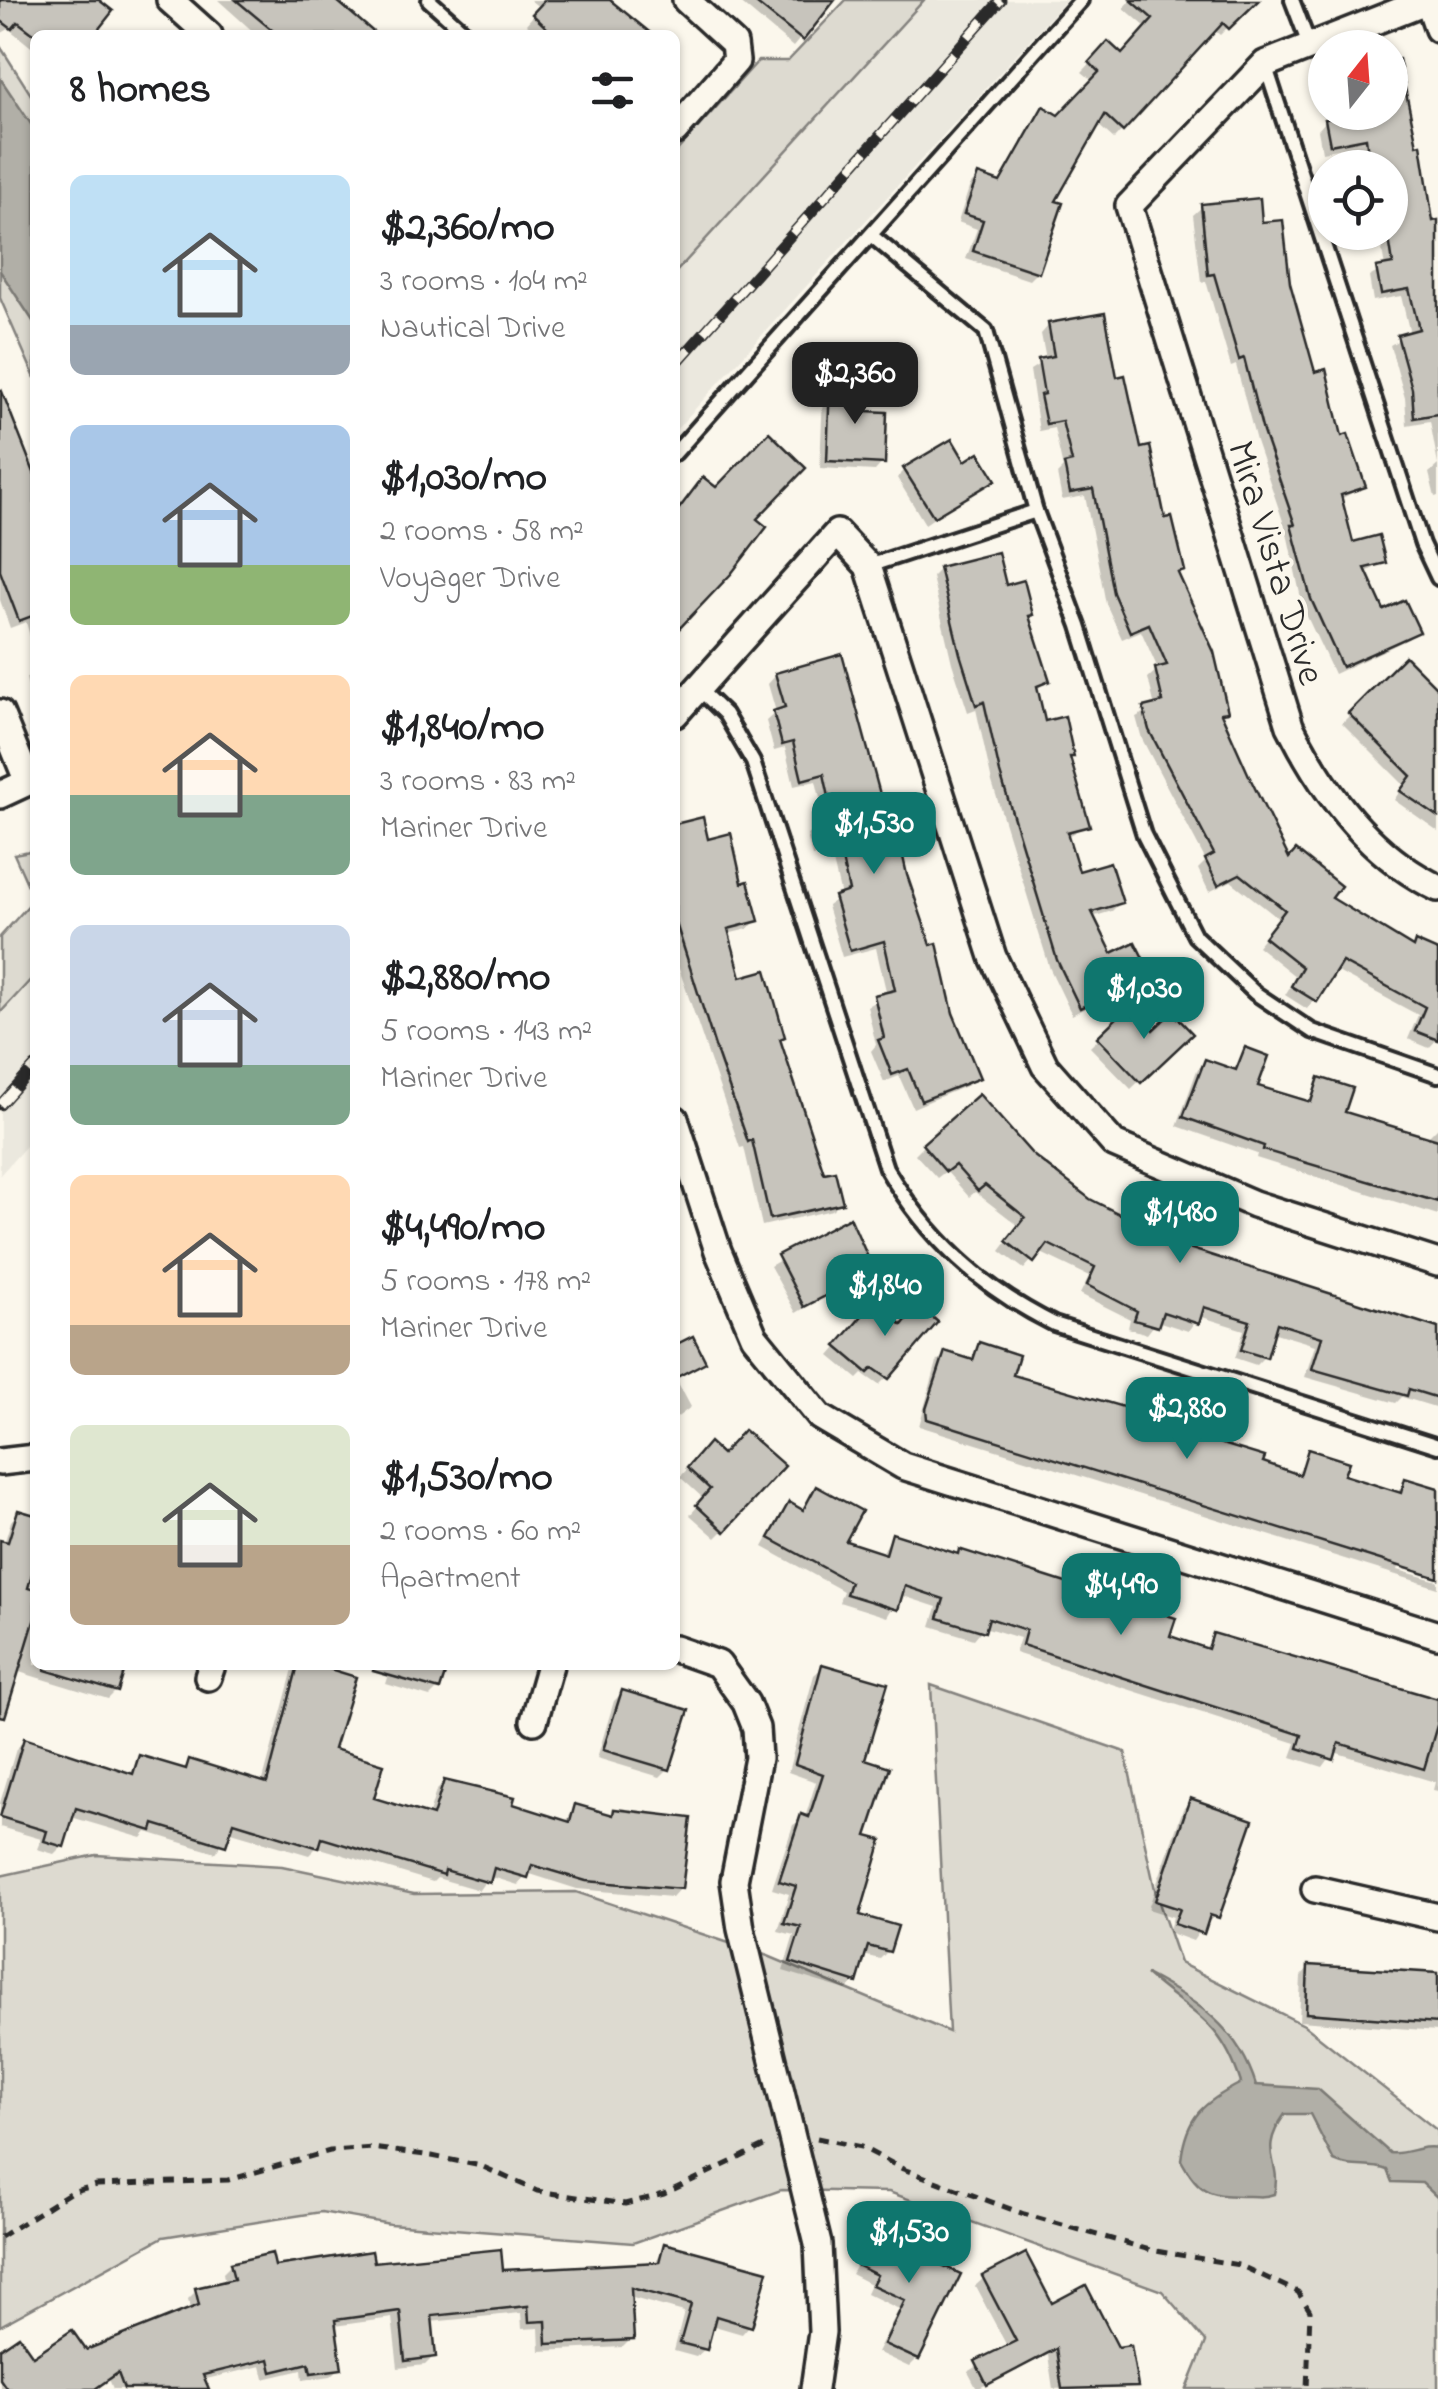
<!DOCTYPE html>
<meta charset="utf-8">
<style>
:root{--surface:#fff;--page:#f2f2f2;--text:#202124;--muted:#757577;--accent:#0f766e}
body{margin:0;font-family:"Indie Flower",sans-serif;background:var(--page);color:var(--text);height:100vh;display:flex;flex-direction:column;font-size:38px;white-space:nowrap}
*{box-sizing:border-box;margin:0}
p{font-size:32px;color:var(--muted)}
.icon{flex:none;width:55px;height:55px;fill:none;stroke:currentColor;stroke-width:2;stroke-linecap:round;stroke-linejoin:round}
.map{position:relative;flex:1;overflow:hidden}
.sheet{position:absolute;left:30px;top:30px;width:650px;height:1640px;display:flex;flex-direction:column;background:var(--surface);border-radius:15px;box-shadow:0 2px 8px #0004}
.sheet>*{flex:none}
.needle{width:65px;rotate:17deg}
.buttons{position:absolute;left:1308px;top:30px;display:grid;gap:20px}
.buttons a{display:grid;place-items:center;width:100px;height:100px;border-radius:50%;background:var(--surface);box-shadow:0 2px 8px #0004;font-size:50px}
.price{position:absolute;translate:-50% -85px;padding:0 22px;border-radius:20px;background:var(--accent);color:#fff;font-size:32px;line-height:65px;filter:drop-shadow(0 2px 5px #0008)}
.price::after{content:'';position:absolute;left:50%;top:60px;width:30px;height:22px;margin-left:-15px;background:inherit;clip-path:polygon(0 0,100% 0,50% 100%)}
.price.on{background:#222;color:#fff}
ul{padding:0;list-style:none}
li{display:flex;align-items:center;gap:30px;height:250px;padding:0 40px}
li span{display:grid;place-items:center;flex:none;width:280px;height:200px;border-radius:15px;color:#555}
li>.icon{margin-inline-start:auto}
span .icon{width:120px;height:120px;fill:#fffc;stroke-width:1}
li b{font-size:42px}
h2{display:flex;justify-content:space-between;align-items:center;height:120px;padding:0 40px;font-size:42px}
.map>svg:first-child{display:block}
.built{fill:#ebe8de}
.green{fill:#dddad0;stroke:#84827e;stroke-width:2.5}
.water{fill:#b1afa7;stroke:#7b7a75;stroke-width:2.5}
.shadow{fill:#0003}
.building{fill:#c7c4bc;stroke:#2b2b2b;stroke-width:2.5}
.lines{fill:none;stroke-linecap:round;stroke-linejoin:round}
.service-casing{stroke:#2b2b2b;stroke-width:20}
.minor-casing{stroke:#2b2b2b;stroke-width:32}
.path{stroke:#2b2b2b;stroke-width:5;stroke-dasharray:10 8;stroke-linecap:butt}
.service{stroke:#fbf7ec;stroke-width:12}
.minor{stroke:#fbf7ec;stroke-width:25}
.rail-casing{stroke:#2b2b2b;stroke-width:11}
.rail{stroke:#fbf7ec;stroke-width:8;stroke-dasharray:22;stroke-linecap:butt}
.labels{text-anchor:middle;stroke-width:8;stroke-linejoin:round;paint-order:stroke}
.street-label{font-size:40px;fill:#2b2b2b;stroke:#fbf7ec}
</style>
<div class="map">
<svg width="1438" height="2389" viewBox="0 0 1438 2389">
<rect width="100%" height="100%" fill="#fbf7ec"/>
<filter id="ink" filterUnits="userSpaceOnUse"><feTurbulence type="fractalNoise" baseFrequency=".01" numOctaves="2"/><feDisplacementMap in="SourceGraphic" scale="20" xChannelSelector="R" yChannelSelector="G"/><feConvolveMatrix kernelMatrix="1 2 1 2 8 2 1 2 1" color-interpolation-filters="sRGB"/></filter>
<g filter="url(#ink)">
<g class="built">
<path d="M924,0H1066L675,431V273Z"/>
<path d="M35,975V1136L0,1175V1013Z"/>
</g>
<g class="green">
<path d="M846,0H924L675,273V153L758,61H788Z"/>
<path d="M0,46L35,101V378L0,298Z"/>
<path d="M35,850V975L0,1013V937L34,899L14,854Z"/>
<path d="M931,1685L1125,1752L1156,1894L1180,1963L1304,2025L1438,2131V2389H1187L1206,2342L1162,2291L889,2192L781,2190L633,2243L390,2224L321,2212L163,2237L0,2326V1876L96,1855L282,1866L414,1894L576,1892L768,1956L949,2032Z"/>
</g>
<g class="water">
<path d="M0,78L35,130V324L0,271Z"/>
<path d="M1146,1974C1197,2001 1238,2027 1256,2085L1318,2089L1390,2153C1408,2155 1420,2144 1438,2148V2198L1422,2183L1392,2182L1387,2170C1370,2163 1353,2170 1334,2161L1310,2114H1285C1256,2155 1283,2160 1274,2194C1264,2198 1260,2196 1249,2196C1211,2196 1200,2195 1181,2160C1186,2116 1204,2102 1241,2083C1220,2018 1192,2015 1146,1974Z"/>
</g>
<g class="shadow">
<path d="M0,0H95L97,28L106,35H35V50L9,29L0,34Z"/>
<path d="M218,0H332L369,35H257Z"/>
<path d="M530,0H613L615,8L649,35H537L526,24L540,8Z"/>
<path d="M737,0H832L793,47Z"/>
<path d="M1131,0H1255L1220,35L1214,30L1114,139L1097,124L1052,202L1037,272L1029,280L966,259L977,229L958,222L970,185L978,177L998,184L1035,118L1044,109L1059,118L1093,81L1082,72L1108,45L1122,57L1147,28L1124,8Z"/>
<path d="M1390,72L1431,224L1438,223V496L1435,497L1429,473L1438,465L1430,421L1407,425L1405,398L1390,345L1410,334L1401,296L1373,301L1369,277L1385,268L1379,232H1390V168H1362L1358,145L1322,152L1318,130L1326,121L1339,119L1338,112H1390Z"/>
<path d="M1202,207L1260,225L1287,283L1313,375L1363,487L1339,500L1351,545L1384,562L1365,573L1383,613L1417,631L1408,639L1334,674L1303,608L1287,533L1256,441L1236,365L1231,367L1206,281L1201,282L1193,215Z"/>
<path d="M1049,325L1115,380L1182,570L1177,576L1225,711L1220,717L1288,861L1328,899L1411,949L1415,944L1438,954V1038L1429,1048L1408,1039L1418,1015L1334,970L1307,1009L1285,995L1296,977L1257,946L1279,919L1231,881L1209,892L1198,869L1206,861L1142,739L1136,717L1155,707L1148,678L1158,669L1141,631L1122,639L1106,604L1085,496L1062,500L1057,474L1063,468L1054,428L1039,431L1030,370L1046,360L1041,334Z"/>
<path d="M831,385L864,414L883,462L875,471L820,468L823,393Z"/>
<path d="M0,393L35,475V655L26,622L10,628L0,600Z"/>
<path d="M964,464L992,479L925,524L897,478L905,470Z"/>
<path d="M940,569L1004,588L1027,618L1047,681L1036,690L1043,724L1071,756L1068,759L1087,825L1066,837L1078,874L1120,903L1112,911L1092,917L1111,956L1148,974L1072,1015L1050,969L992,782L976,709L968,712L952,663L932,577Z"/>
<path d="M1405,660L1438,692V831L1394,800L1404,785L1342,723Z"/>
<path d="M34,670L35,698L31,699L26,678Z"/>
<path d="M776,675L882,812L977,1077L968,1085L913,1108L899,1076L884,1082L871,1051L876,1045L867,1006L887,995L876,948L842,957L827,906L841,896L831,853L812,857L807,835L826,824L816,781L794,786L785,748L774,751L766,721L776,712L768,684Z"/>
<path d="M675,826L707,842L741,886L756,921L748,929L727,934L739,980L783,1036L778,1041L823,1176L840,1202L832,1210L762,1226L744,1147L740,1148L675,957Z"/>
<path d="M1129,1009L1152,1034H1189L1131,1089L1090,1047Z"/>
<path d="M1246,1050L1255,1088L1307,1104L1320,1080L1342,1114L1426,1139L1438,1127V1215L1256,1158L1257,1154L1177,1126L1197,1070L1205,1062L1232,1072Z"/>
<path d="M923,1146L1031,1157L1089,1201L1145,1236L1438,1328V1408L1402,1397L1396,1403L1305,1377L1315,1345L1272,1332L1264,1357L1256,1365L1235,1358L1244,1330L1199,1316L1188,1331L1157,1321L1147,1334L1128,1328L1130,1319L1080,1294L1089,1276L1039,1252L1024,1269L1000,1251L1019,1226L975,1192L969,1197L946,1171L937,1178L915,1154Z"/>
<path d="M849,1220L874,1268L796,1313L770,1266Z"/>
<path d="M866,1314L901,1328L887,1377L879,1385L863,1374L858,1379L830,1356Z"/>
<path d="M675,1344L703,1361L676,1379L691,1407L675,1419Z"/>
<path d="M980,1345L1009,1376L1296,1476L1309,1452L1341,1477L1396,1494L1406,1481L1438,1512V1575L1400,1565L1398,1570L1438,1581V1588L919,1426L937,1362L946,1354L969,1361Z"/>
<path d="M709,1446L724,1530L716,1538L690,1515L704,1499L680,1477Z"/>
<path d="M817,1489L842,1543L881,1555L892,1536L956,1556L960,1552L1204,1650L1214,1636L1438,1702V1791L1433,1790L1435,1782L1334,1752L1323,1767L1291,1757L1296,1743L1015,1653L1020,1638L984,1627L974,1639L931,1626L937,1607L900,1595L887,1617L839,1602L843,1591L763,1547L781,1514L790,1505L801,1512Z"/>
<path d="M19,1512L35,1517V1555L25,1590L35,1594V1665H124L116,1691L108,1699L16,1671L0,1701V1543L4,1544L11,1521Z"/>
<path d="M294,1665H331V1750L371,1799L428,1817L436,1791L445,1782L565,1823L576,1806L610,1817L615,1811L680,1888L672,1897L577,1889L527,1873L518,1885L489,1876L479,1890L437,1878L433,1882L317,1847L309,1855L228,1831L216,1853L147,1832L142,1838L71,1817L62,1846L54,1854L37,1849L41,1839L0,1827V1803L16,1749L25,1740L129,1776L140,1758L181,1770L190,1762L262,1784Z"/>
<path d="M392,1665H445L438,1689L430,1697L386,1684Z"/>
<path d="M823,1667L862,1760L864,1837L857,1917L888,1951L880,1959L863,1955L855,1982L846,1990L783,1971L794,1935L778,1931L789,1894L772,1889L793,1825L805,1818L816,1782L788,1772L814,1675Z"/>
<path d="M622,1693L668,1769L660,1777L597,1758L614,1701Z"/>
<path d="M1191,1801L1217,1916L1205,1923L1193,1941L1168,1932L1173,1917L1148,1909L1183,1809Z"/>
<path d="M1309,1967L1438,1975V2031L1299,2021L1301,1976Z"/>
<path d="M881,2222L907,2251L917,2359L909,2367L877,2352L899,2309L866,2293L870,2284L851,2274Z"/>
<path d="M665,2245L750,2325L742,2334L711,2325L705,2349L696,2357L674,2351L684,2312L629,2297L631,2339L623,2347L540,2351L539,2328L522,2329L521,2313L430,2322L434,2356L425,2365L398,2368L392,2318L334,2326L340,2368L331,2376L303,2380L302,2370L264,2379L261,2366L202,2380L206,2389H113L109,2379L95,2389H0V2351L33,2360L85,2353L191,2311L188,2299L196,2291L225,2284L223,2273L231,2265L273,2268L372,2265L501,2272L654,2265Z"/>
<path d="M984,2278L1051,2306L1117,2350L1135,2386L1053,2389L1048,2355L977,2389L968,2372L1008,2348L975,2286Z"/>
</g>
<g class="building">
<path d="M0,0H99L113,11L94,35H35L18,22L12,29L0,20Z"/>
<path d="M236,0H336L377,35H278Z"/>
<path d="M545,0H610L653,35H554L532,14Z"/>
<path d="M752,0H835L803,41Z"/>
<path d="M1131,0H1259L1229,29L1223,23L1123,132L1105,115L1056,201L1063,203L1039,273L973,251L983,220L964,214L978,174L1000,182L1043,106L1058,115L1099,72L1089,62L1108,41L1122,54L1153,19Z"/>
<path d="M1399,59L1417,145L1421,144L1433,221L1438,220V414L1414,418L1412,389L1397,335L1419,329L1409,289L1381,294L1376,267L1393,264L1388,232L1390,168H1370L1366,138L1330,145L1325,119L1390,112V60Z"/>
<path d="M1260,198L1262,222L1283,220L1290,283L1315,372L1326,369L1342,436L1348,434L1366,487L1341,495L1353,542L1379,535L1386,563L1365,568L1384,610L1405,600L1420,632L1342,667L1311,599L1291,525H1295L1263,432L1244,358L1239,360L1214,274L1208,275L1201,204Z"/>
<path d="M1105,313L1117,377L1125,375L1141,448L1150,446L1165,518L1172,517L1185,571L1178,573L1214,652L1228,712L1221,713L1251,780L1289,858L1296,850L1341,886L1332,898L1413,947L1415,941L1438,951V1040L1415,1031L1425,1007L1342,962L1317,1002L1291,986L1302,967L1264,937L1285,910L1240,874L1218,885L1205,859L1214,854L1149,730L1143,707L1163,702L1155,668L1167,665L1149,624L1130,632L1113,593L1093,489L1070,493L1064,464L1072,462L1062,421L1046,424L1040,395L1044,394L1038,359L1054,356L1048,323Z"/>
<path d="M830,382L867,384L866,411L887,412L885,464L827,461Z"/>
<path d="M1,389L35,475V615L19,621L0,571Z"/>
<path d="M769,432L806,468L757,519L767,527L731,574L675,633V514L703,477L716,487Z"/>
<path d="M952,439L965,461L979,452L996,480L934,517L903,468Z"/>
<path d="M998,552L1006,585L1024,580L1033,615L1029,616L1050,681L1037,686L1045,721L1065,716L1074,757H1070L1090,826L1067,832L1079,871L1110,862L1123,903L1092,912L1112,953L1135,942L1151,974L1080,1008L1057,960L1000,773L984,702L976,705L960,654L939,567Z"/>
<path d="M842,654L884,809L892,807L907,875L931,945L937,943L953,1013L980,1078L921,1101L908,1069L892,1075L878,1040L884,1038L874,995L895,990L884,941L850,951L834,896L849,891L839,846L820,851L814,824L834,820L824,774L802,780L793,742L782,745L773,711L785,707L775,673Z"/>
<path d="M1405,656L1438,689V817L1400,791L1411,776L1348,713Z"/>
<path d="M703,817L708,839L731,833L742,883L748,881L759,921L728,929L741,977L766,970L785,1037L780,1039L824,1173L835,1171L843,1203L770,1219L752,1140L748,1142L718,1056L675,920V824Z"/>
<path d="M1129,1006L1153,1030L1172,1012L1193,1034L1141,1083L1097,1037Z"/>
<path d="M1245,1047L1269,1056L1258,1086L1311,1102L1319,1077L1353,1088L1345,1112L1438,1140V1202L1263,1150L1264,1146L1183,1117L1205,1059L1236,1070Z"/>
<path d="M979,1094L1033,1155L1090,1199L1151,1230L1148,1235L1438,1328V1398L1409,1389L1407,1396L1312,1369L1322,1337L1277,1323L1267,1358L1241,1350L1250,1321L1204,1307L1199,1324L1163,1312L1158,1327L1134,1320L1137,1311L1087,1285L1095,1267L1048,1244L1034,1263L1006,1241L1025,1217L985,1185L978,1191L955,1165L946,1172L922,1144Z"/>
<path d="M850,1217L874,1271L804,1307L777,1255Z"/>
<path d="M874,1302L902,1325L918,1305L938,1322L889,1379L873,1368L868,1373L836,1346Z"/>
<path d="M693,1336L706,1362L675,1378V1345Z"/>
<path d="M979,1342L1019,1355L1013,1375L1182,1424L1180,1431L1265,1457L1263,1462L1300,1475L1308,1449L1349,1462L1344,1475L1401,1493L1405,1478L1438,1488V1578L927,1419L926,1409L945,1351L973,1360Z"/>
<path d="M744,1430L785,1466L725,1532L696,1505L710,1489L687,1468L709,1442L722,1454Z"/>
<path d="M816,1486L862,1511L846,1541L886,1554L892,1533L958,1554L959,1549L1176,1618L1170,1636L1208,1649L1213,1633L1438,1699V1722L1424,1769L1339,1743L1334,1760L1298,1748L1302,1735L1022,1645L1026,1630L989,1618L985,1632L938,1618L944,1599L905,1586L898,1610L846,1594L850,1582L769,1538L789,1502L803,1510Z"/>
<path d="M18,1510L35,1515V1564L28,1588L35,1590V1618L5,1717L0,1716V1540L8,1542Z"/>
<path d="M822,1664L888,1683L865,1759L890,1767L867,1836L882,1840L860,1915L898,1926L890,1952L868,1946L857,1983L790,1962L801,1927L784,1923L796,1886L779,1881L801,1814L809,1817L823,1774L795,1764Z"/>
<path d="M46,1665H126L118,1692L45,1670Z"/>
<path d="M298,1665H317L356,1677L334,1749L384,1764L374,1798L433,1816L444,1780L515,1797L513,1804L570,1822L575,1804L613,1815L614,1809L691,1818L682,1889L586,1881L532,1865L528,1878L494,1868L490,1883L445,1870L444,1875L322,1838L319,1848L234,1822L226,1846L154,1824L152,1831L76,1808L64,1847L44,1841L47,1831L0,1817L24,1738L133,1774L139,1755L186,1769L189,1759L267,1783Z"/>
<path d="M374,1665H448L440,1690L373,1671Z"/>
<path d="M622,1690L689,1710L670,1770L603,1750Z"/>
<path d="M1190,1798L1253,1820L1219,1918L1210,1915L1204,1934L1174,1924L1180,1909L1155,1901Z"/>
<path d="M1308,1965L1438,1973V2023L1306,2013Z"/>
<path d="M880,2219L916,2237L910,2250L961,2274L919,2360L884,2344L905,2300L872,2285L877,2275L858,2266Z"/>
<path d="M664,2243L768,2271L752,2327L716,2316L707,2350L680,2343L691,2304L631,2288L634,2340L547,2344L546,2321L529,2322L528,2306L432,2316L436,2357L405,2361L400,2311L335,2320L342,2369L311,2373L309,2363L272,2372L269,2359L203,2375L209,2389H124L118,2373L95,2389H7L0,2379V2349L19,2336L33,2356L72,2330L86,2350L199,2305L195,2288L234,2279L230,2263L272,2253L275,2266L372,2251L374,2262L501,2249L503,2270L659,2262Z"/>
<path d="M1026,2253L1052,2303L1086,2285L1118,2347L1131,2345L1138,2387L1062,2389L1056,2349L987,2385L975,2361L1016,2341L982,2276Z"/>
</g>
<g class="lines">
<g class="service-casing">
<g id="service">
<path d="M429,0L468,35"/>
<path d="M1292,0L1310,47"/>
<path d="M1265,64L1422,544L1438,578"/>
<path d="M872,236L986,331L1036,511"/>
<path d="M675,453L1081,0"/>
<path d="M868,566L1036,511L1079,626L1144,835L1195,936L1255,993L1312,1031L1438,1075"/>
<path d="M698,688L725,714L753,762L886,1168C928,1239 980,1287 1054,1324L1438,1446"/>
</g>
</g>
<g class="minor-casing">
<g id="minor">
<path d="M170,0L209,35"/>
<path d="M1428,0L1265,64L1129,206L1290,726C1323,792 1369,855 1438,888"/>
<path d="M1428,0L1438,29"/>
<path d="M675,131L736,61L734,44L686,0"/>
<path d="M0,713L28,782L0,795"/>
<path d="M675,714L837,533L868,566L993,957L1045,1066L1114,1144L1254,1204L1438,1263"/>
<path d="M675,1119L718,1251L754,1336L820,1417L903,1466L1438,1635"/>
<path d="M0,1462L35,1458"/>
<path d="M675,1649L718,1664L746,1703L756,1728L758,1758L734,1881L741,1929L818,2244L822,2332L814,2389"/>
<path d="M208,1677L212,1665"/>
<path d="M534,1721L550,1665"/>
<path d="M1315,1889L1438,1917"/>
</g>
</g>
<g class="path">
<path d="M817,2138L861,2147L903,2169L1024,2214L1150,2250L1239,2265L1298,2292L1310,2311L1307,2389"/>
<path d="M0,2237L71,2192L97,2185L228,2180L330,2151L372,2148L432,2156L481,2166L537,2191L625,2204L664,2194L768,2144"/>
</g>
<use href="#service" class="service"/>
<use href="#minor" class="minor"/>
<g class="rail-casing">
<g id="rail">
<path d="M675,365L1001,0"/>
<path d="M0,1105L35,1066"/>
</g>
</g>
<use href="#rail" class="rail"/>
</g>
</g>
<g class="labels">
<g class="street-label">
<text transform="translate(1278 562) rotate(73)" y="14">Mira Vista Drive</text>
</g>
</g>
</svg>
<div class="buttons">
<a><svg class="needle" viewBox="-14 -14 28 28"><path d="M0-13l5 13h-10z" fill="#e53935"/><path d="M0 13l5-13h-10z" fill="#757577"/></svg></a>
<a><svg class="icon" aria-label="locate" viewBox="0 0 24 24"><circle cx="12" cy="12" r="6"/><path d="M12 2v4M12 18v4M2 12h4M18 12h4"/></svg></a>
</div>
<b class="price on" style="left:855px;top:427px">$2,360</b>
<b class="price" style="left:874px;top:877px">$1,530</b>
<b class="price" style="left:1144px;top:1042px">$1,030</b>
<b class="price" style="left:1180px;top:1266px">$1,480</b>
<b class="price" style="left:885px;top:1339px">$1,840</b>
<b class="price" style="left:1187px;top:1462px">$2,880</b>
<b class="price" style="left:1121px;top:1638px">$4,490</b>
<b class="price" style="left:909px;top:2286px">$1,530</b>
<section class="sheet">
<h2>8 homes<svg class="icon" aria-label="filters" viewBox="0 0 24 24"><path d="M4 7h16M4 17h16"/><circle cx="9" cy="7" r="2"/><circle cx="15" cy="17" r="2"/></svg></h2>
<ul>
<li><span style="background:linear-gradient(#bfe0f5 75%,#9aa5b1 0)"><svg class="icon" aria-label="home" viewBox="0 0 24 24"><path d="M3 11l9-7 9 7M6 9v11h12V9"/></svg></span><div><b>$2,360/mo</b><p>3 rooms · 104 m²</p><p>Nautical Drive</p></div></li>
<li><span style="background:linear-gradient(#a9c7e8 70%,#8fb573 0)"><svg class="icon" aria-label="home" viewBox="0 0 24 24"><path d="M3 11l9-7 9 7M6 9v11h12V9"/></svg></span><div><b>$1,030/mo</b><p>2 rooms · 58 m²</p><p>Voyager Drive</p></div></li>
<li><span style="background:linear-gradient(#ffd9b3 60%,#7fa58c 0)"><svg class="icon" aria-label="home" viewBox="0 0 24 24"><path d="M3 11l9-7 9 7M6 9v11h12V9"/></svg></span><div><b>$1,840/mo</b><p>3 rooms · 83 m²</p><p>Mariner Drive</p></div></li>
<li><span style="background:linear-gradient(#c9d6e8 70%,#7fa58c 0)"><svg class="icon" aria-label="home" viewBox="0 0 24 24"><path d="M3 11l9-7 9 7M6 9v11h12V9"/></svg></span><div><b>$2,880/mo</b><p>5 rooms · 143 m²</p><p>Mariner Drive</p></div></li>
<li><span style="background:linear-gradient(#ffd9b3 75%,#b9a48a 0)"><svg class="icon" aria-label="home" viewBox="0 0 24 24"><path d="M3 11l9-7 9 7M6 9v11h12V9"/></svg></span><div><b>$4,490/mo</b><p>5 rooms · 178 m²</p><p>Mariner Drive</p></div></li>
<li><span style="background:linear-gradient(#dfe7d0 60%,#b9a48a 0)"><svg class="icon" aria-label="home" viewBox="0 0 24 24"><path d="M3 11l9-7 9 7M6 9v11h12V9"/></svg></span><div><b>$1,530/mo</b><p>2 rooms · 60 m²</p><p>Apartment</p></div></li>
</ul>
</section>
</div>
